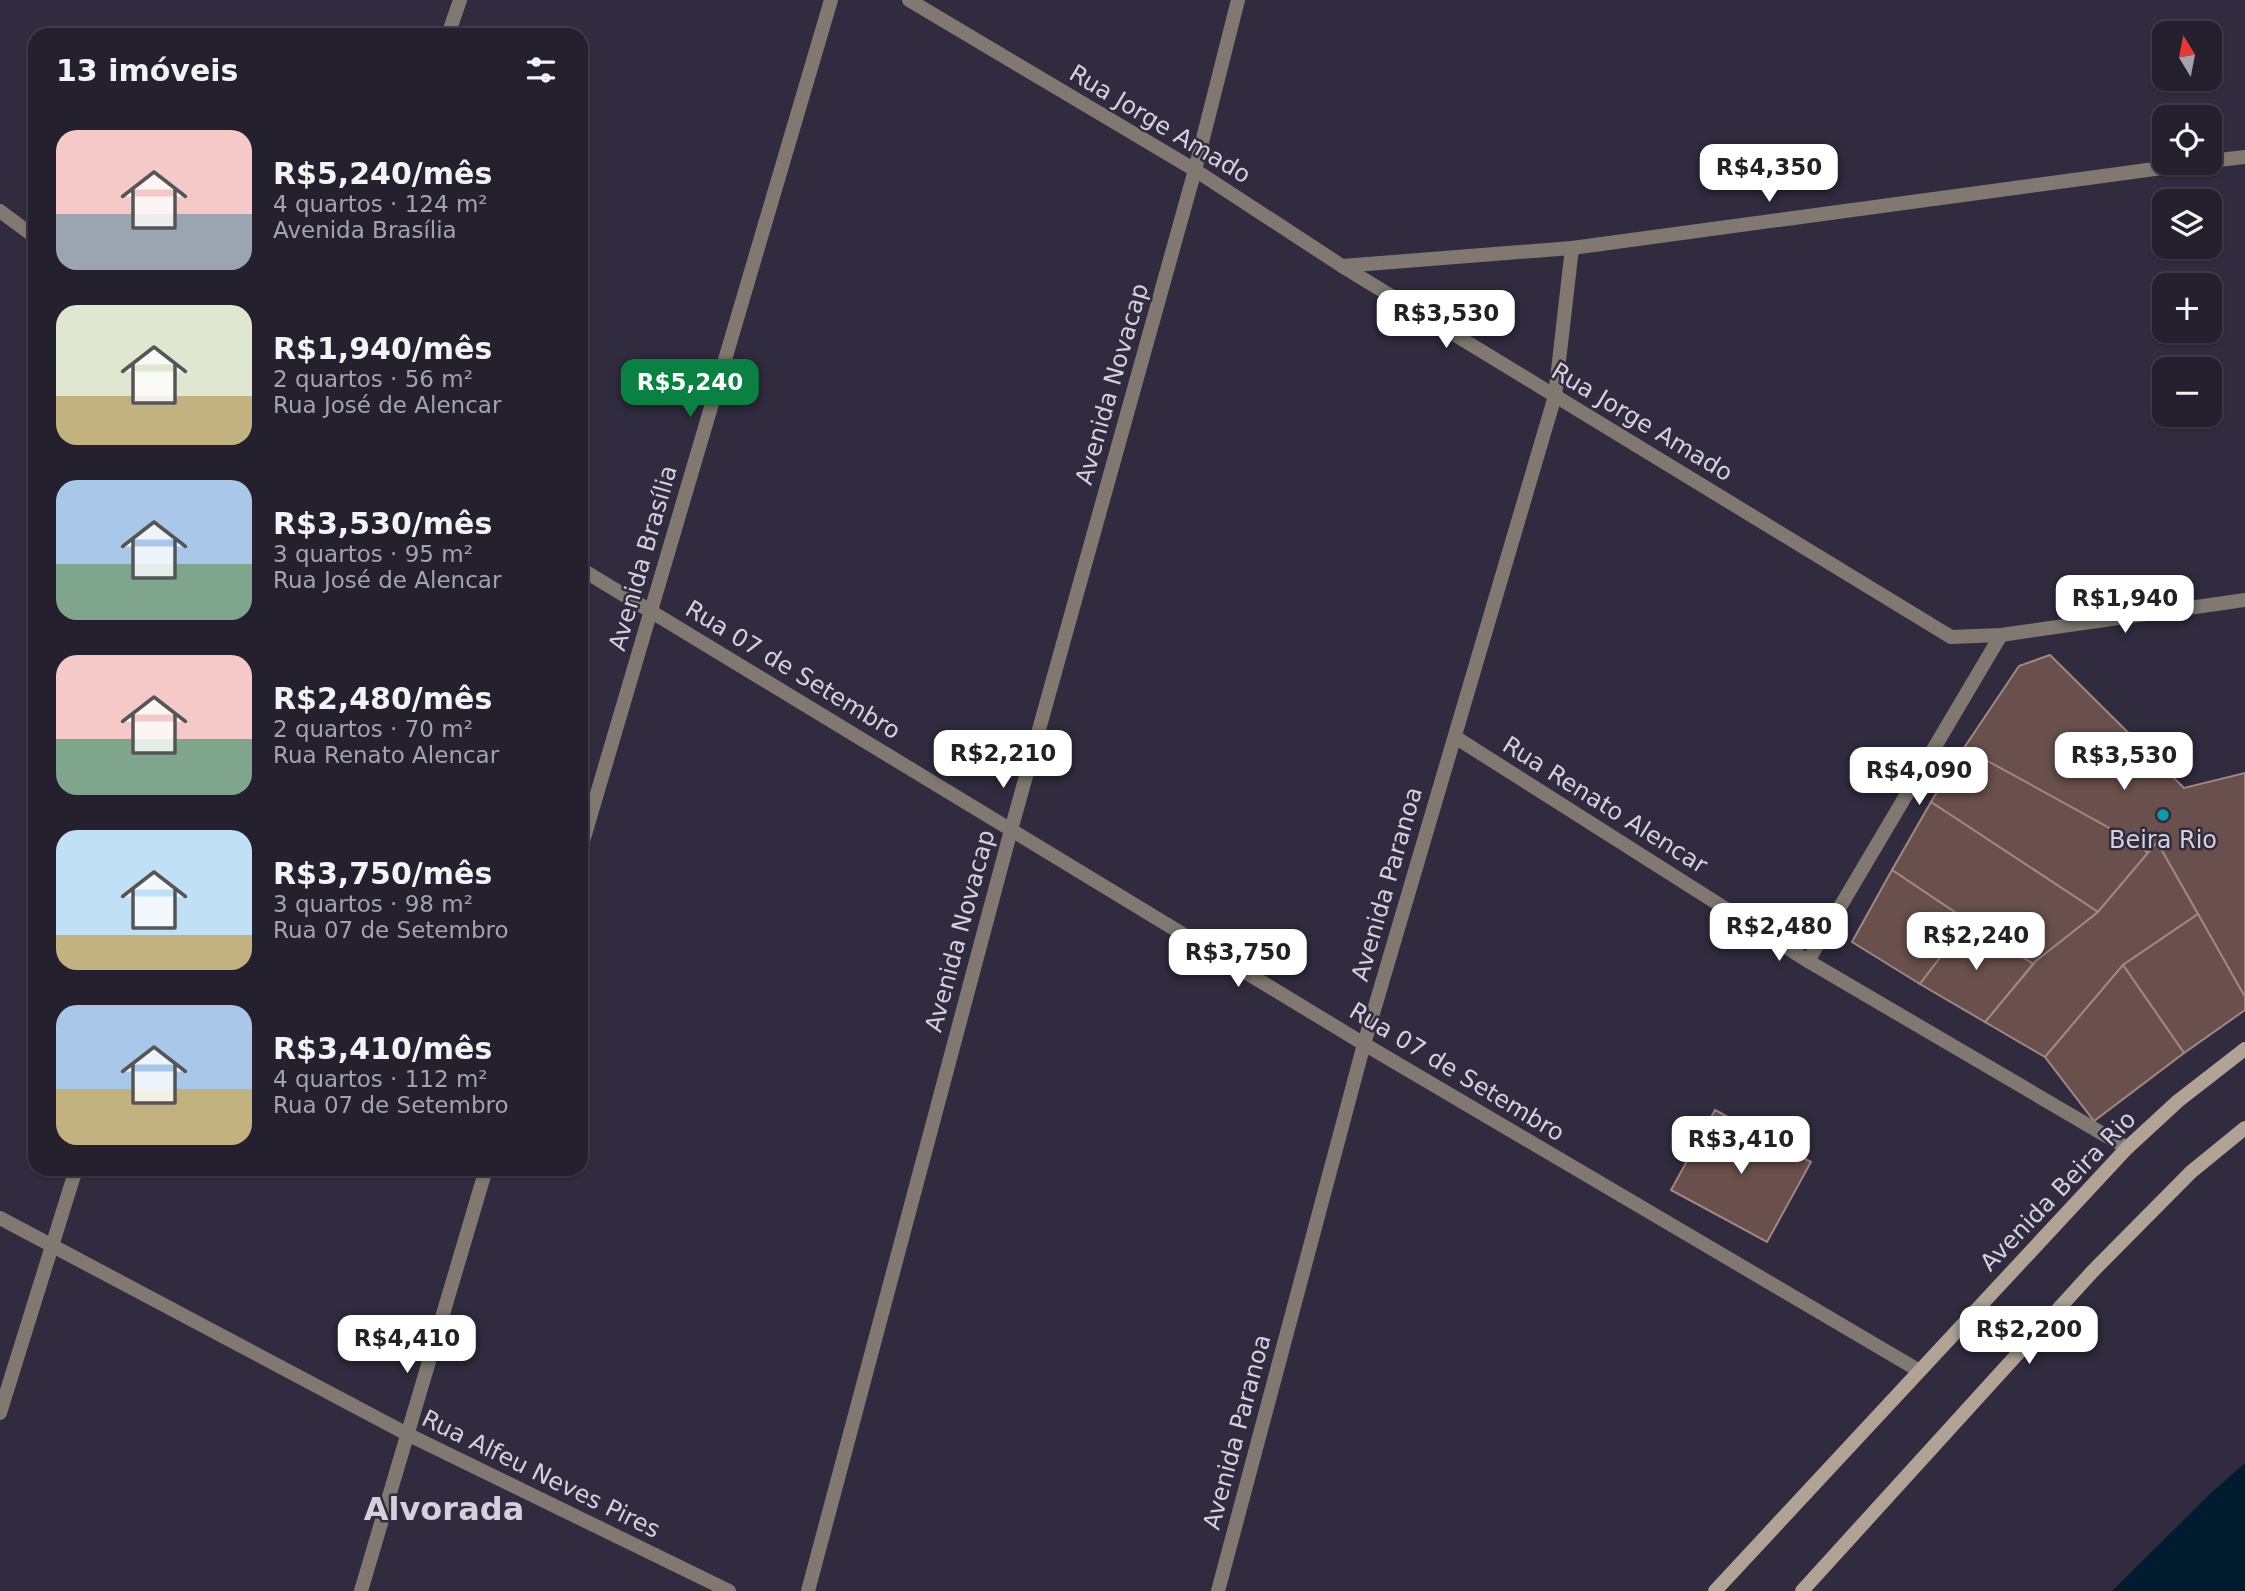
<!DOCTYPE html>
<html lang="pt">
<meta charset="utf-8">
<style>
:root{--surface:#24202e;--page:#2c2836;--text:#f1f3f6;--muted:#a3a3aa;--line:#413e4a;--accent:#0b8043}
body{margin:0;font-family:"DejaVu Sans",sans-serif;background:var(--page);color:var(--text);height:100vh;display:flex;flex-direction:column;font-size:26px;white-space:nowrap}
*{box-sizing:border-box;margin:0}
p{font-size:23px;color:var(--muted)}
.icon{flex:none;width:38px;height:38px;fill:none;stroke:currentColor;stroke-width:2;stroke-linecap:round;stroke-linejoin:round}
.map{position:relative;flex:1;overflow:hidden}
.sheet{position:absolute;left:28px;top:28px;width:560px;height:1148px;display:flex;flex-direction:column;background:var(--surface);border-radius:21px;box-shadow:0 2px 5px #0004,0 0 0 2px var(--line)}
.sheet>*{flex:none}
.needle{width:46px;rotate:350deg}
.tools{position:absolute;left:2152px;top:21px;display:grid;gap:14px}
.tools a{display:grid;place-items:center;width:70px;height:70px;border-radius:14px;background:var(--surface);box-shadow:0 2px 5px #0004,0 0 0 2px var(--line);font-size:35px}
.price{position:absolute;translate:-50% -60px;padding:0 16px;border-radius:14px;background:#fff;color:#222;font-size:23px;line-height:46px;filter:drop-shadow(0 2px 4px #0008)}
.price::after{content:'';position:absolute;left:50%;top:42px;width:21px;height:16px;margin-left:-10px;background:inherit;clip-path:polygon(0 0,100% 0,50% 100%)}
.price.current{background:var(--accent);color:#fff}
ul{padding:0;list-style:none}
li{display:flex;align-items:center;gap:21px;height:175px;padding:0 28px}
li span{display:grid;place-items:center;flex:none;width:196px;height:140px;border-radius:21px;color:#555}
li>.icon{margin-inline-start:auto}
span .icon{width:84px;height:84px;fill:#fffc;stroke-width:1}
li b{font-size:30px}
h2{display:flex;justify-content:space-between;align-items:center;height:84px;padding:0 28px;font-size:30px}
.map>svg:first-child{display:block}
.water{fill:#001c2e}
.building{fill:#69504c;stroke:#a28682;stroke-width:2}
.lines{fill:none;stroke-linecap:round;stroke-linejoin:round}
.minor{stroke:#817971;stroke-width:14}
.secondary{stroke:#b0a396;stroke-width:14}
.culture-dot{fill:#0f9aa8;stroke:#302b3e;stroke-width:2.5}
.labels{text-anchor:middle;stroke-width:5;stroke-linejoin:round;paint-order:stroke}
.street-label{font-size:24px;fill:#d4d1dd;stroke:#302b3e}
.poi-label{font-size:24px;fill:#d4d1dd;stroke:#302b3e}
.district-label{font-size:32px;font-weight:bold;fill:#d4d1dd;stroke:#302b3e}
</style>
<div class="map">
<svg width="2245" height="1591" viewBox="0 0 2245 1591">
<rect width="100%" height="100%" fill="#302b3e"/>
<path class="water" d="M2245,1463V1591H2112L2214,1490Z"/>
<g class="building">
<path d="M2050,655L2184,788L2245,773V997L2157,842L2148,853L1964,748L2019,666Z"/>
<path d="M1964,748L2106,826L2148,853L2098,912L1931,802Z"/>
<path d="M1931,802L2098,912L2033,964L1892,870Z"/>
<path d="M2157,842L2198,914L2123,965L2045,1057L1985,1022L2036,961L2098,912Z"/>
<path d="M1892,870L1968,921L1920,984L1852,942Z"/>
<path d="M2198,914L2245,997V1010L2184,1053L2123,965Z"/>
<path d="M1968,921L2033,964L1985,1022L1920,984Z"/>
<path d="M2123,965L2184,1053L2094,1121L2045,1057Z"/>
<path d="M1715,1110L1811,1162L1767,1242L1671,1190Z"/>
</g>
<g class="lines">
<g class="minor">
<path d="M909,0L1195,170L1342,266L1951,637L2001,635L2245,600"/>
<path d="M448,35L460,0"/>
<path d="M2210,161L2245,157"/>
<path d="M0,211L35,237"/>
<path d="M1342,266L1572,248L2199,163"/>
<path d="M581,569L1364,1044L1918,1370"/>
<path d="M1455,737L1808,961L2127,1148"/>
<path d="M581,848L831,0"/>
<path d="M1808,961L2001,635"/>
<path d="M0,1218L407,1434L729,1591"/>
<path d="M0,1413L76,1169"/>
<path d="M361,1591L486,1169"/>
<path d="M808,1591L1011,830L1195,170L1238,0"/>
<path d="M1218,1591L1364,1044L1555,396L1572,248"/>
</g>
<g class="secondary">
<path d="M1715,1591L2127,1148L2178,1101L2245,1049"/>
<path d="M1802,1591L2092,1272L2191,1172L2245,1128"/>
</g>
</g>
<circle class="culture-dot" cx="2163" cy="815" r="7"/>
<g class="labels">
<g class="street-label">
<text transform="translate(1160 124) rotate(31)" y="8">Rua Jorge Amado</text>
<text transform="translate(1112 384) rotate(-74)" y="8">Avenida Novacap</text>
<text transform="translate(1642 422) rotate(31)" y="8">Rua Jorge Amado</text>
<text transform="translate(643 558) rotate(-74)" y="8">Avenida Brasília</text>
<text transform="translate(793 670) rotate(31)" y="8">Rua 07 de Setembro</text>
<text transform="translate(1605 805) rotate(32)" y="8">Rua Renato Alencar</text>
<text transform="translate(1387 884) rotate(-74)" y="8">Avenida Paranoa</text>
<text transform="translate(960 931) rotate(-75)" y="8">Avenida Novacap</text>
<text transform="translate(1457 1072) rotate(31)" y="8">Rua 07 de Setembro</text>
<text transform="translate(2058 1191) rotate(-46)" y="8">Avenida Beira Rio</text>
<text transform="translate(1237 1432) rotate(-75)" y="8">Avenida Paranoa</text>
<text transform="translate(541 1474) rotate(26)" y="8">Rua Alfeu Neves Pires</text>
</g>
<g class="poi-label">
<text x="2163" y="848">Beira Rio</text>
</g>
<g class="district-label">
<text x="444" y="1520">Alvorada</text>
</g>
</g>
</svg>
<div class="tools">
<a><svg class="needle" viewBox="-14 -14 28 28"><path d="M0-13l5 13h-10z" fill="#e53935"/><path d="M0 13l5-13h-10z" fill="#a3a3aa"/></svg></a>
<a><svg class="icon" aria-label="locate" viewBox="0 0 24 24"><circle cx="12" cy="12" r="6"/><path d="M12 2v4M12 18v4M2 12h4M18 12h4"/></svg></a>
<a><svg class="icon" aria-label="layers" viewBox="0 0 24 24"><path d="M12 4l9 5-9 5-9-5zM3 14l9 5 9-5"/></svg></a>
<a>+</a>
<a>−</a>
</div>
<b class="price" style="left:1769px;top:204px">R$4,350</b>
<b class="price" style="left:1446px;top:350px">R$3,530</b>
<b class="price current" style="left:690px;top:419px">R$5,240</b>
<b class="price" style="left:2125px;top:635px">R$1,940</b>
<b class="price" style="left:1003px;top:790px">R$2,210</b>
<b class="price" style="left:2124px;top:792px">R$3,530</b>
<b class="price" style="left:1919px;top:807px">R$4,090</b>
<b class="price" style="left:1779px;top:963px">R$2,480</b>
<b class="price" style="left:1976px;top:972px">R$2,240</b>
<b class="price" style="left:1238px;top:989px">R$3,750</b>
<b class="price" style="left:1741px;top:1176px">R$3,410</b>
<b class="price" style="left:2029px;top:1366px">R$2,200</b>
<b class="price" style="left:407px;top:1375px">R$4,410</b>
<section class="sheet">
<h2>13 imóveis<svg class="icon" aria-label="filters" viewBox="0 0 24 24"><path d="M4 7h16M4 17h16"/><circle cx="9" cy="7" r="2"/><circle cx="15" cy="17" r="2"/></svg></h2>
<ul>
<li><span style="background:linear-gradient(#f6c9c9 60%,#9aa5b1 0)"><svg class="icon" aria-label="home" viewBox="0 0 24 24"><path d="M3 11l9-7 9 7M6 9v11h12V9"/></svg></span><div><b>R$5,240/mês</b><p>4 quartos · 124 m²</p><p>Avenida Brasília</p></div></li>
<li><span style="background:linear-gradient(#dfe7d0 65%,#c2b280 0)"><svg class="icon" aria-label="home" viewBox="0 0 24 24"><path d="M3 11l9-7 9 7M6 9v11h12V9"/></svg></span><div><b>R$1,940/mês</b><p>2 quartos · 56 m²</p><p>Rua José de Alencar</p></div></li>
<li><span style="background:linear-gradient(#a9c7e8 60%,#7fa58c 0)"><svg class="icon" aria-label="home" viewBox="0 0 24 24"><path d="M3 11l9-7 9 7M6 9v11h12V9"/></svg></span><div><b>R$3,530/mês</b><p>3 quartos · 95 m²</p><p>Rua José de Alencar</p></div></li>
<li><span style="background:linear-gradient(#f6c9c9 60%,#7fa58c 0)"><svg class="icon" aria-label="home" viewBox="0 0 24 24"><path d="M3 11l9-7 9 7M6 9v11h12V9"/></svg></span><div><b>R$2,480/mês</b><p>2 quartos · 70 m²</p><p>Rua Renato Alencar</p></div></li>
<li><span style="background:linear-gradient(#bfe0f5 75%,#c2b280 0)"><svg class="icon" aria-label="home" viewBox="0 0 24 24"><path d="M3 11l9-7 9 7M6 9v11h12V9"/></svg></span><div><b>R$3,750/mês</b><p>3 quartos · 98 m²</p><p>Rua 07 de Setembro</p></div></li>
<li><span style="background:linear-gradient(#a9c7e8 60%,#c2b280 0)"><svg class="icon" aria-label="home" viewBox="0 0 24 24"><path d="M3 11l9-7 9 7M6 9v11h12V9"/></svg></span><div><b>R$3,410/mês</b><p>4 quartos · 112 m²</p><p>Rua 07 de Setembro</p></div></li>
</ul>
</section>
</div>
